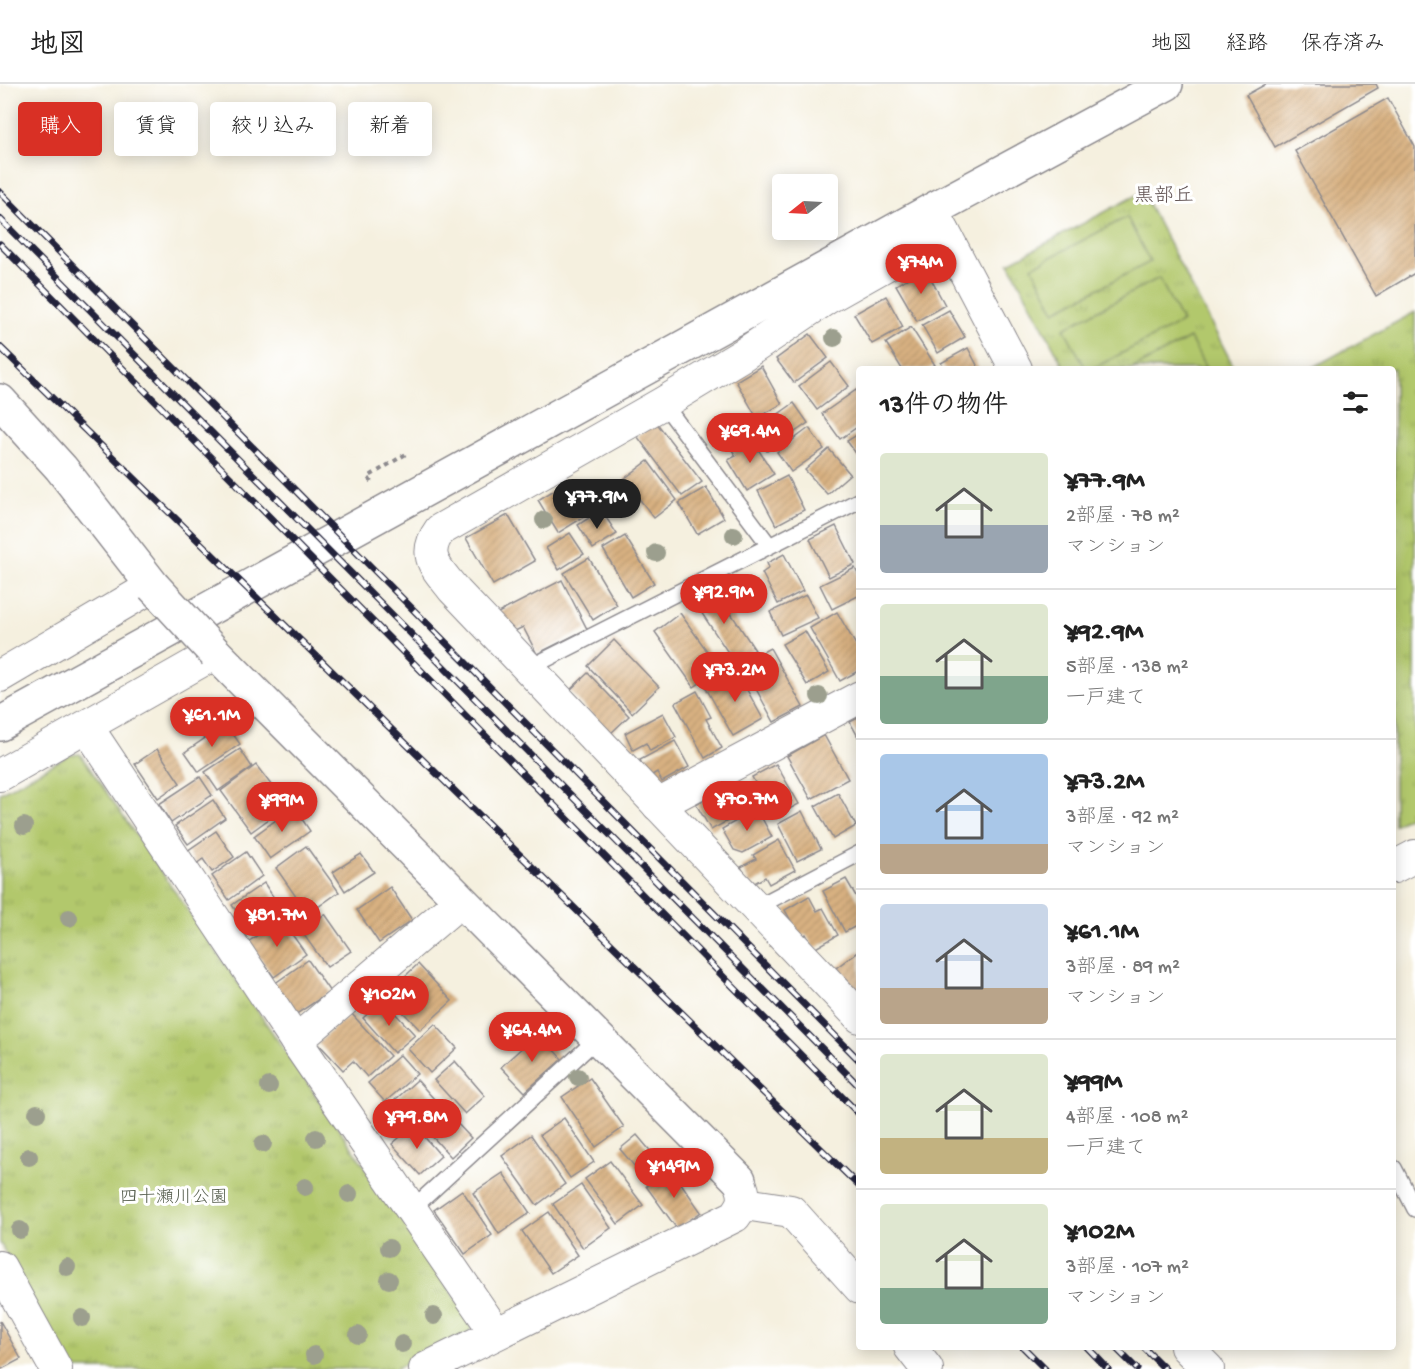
<!DOCTYPE html>
<html lang="ja">
<meta charset="utf-8">
<style>
:root{--surface:#fff;--page:#f6f6f6;--text:#222;--muted:#767676;--line:#e0e0e0;--accent:#d93025}
body{margin:0;font-family:"Gochi Hand","Klee One",sans-serif;background:var(--page);color:var(--text);height:100vh;display:flex;flex-direction:column;font-size:22px;white-space:nowrap}
*{box-sizing:border-box;margin:0}
p{font-size:20px;color:var(--muted)}
.icon{flex:none;width:33px;height:33px;fill:none;stroke:currentColor;stroke-width:2;stroke-linecap:round;stroke-linejoin:round}
.map{position:relative;flex:1;overflow:hidden}
.drawer{position:absolute;left:856px;top:282px;width:540px;height:984px;display:flex;flex-direction:column;background:var(--surface);border-radius:6px;box-shadow:0 3px 15px #0003}
.drawer>*{flex:none}
.hud{position:absolute;left:18px;top:18px;width:570px;height:54px;display:flex;gap:12px}
.needle{width:39px;rotate:252deg}
.fabs{position:absolute;left:772px;top:90px;display:grid;gap:12px}
.fabs a{display:grid;place-items:center;width:66px;height:66px;border-radius:6px;background:var(--surface);box-shadow:0 3px 15px #0003;font-size:30px}
.price{position:absolute;translate:-50% -51px;padding:0 14px;border-radius:21px;background:var(--accent);color:#fff;font-size:20px;line-height:39px;filter:drop-shadow(0 2px 3px #0008)}
.price::after{content:'';position:absolute;left:50%;top:36px;width:18px;height:14px;margin-left:-9px;background:inherit;clip-path:polygon(0 0,100% 0,50% 100%)}
.price.active{background:#222;color:#fff}
ul{padding:0;list-style:none}
li{display:flex;align-items:center;gap:18px;height:150px;padding:0 24px}
li+li{border-top:2px solid var(--line)}
li span{display:grid;place-items:center;flex:none;width:168px;height:120px;border-radius:6px;color:#555}
li>.icon{margin-inline-start:auto}
span .icon{width:72px;height:72px;fill:#fffc;stroke-width:1}
li b{font-size:26px}
h2{display:flex;justify-content:space-between;align-items:center;height:72px;padding:0 24px;font-size:26px}
.chip{padding:0 21px;border-radius:6px;background:var(--surface);box-shadow:0 3px 15px #0003;font-size:21px;line-height:54px}
.chip.active{background:var(--accent);color:#fff}
header{display:flex;align-items:center;gap:36px;box-sizing:border-box;height:84px;padding:0 30px;background:var(--surface);border-bottom:2px solid var(--line)}
header strong{font-size:28px}
nav{display:flex;gap:33px;margin-inline-start:auto;font-size:21px}
.map>svg:first-child{display:block}
.grass{fill:url(#grass-tufts);stroke:#6a7554;stroke-width:1.5}
.pitch{fill:#b2c86c;stroke:#6a7554;stroke-width:1.5}
.building{fill:url(#building-hatch)}
.lines{fill:none;stroke-linecap:round;stroke-linejoin:round}
.service-casing{stroke:#8c898d;stroke-width:18}
.minor-casing{stroke:#8c898d;stroke-width:34}
.tertiary-casing{stroke:#8c898d;stroke-width:36}
.path{stroke:#8c898d;stroke-width:4;stroke-dasharray:4.5 4.5;stroke-linecap:butt}
.service{stroke:#fff;stroke-width:15}
.minor{stroke:#fff;stroke-width:32}
.tertiary{stroke:#fff;stroke-width:33}
.rail-casing{stroke:#22223b;stroke-width:7}
.rail{stroke:#fff;stroke-width:4.5;stroke-dasharray:14;stroke-linecap:butt}
.tertiary-bridge-casing{stroke:#8c898d;stroke-width:36;stroke-linecap:butt}
.tertiary-bridge{stroke:#fff;stroke-width:33}
.tree{fill:#9c9f8e}
.labels{text-anchor:middle;stroke-width:6;stroke-linejoin:round;paint-order:stroke}
.park-label{font-size:18px;fill:#545c4c;stroke:#fff}
.neighbourhood-label{font-size:20px;fill:#625454;stroke:#fff}
</style>
<header>
<strong>地図</strong>
<nav><a>地図</a><a>経路</a><a>保存済み</a></nav>
</header>
<div class="map">
<svg width="1415" height="1285" viewBox="0 0 1415 1285">
<defs>
<pattern id="grass-tufts" width="24" height="20" patternUnits="userSpaceOnUse" patternTransform="scale(1.5)"><rect width="24" height="20" fill="#b2c86c"/><path d="M3 7l-1-3M5 7V3M7 7l1-3M15 17l-1-3M17 17v-4M19 17l1-3" fill="none" stroke="#99ac5e"/></pattern>
<pattern id="building-hatch" width="6" height="6" patternUnits="userSpaceOnUse" patternTransform="scale(1.5)"><rect width="6" height="6" fill="#d8b181"/><path d="M-1 1l2-2M0 6l6-6M5 7l2-2" fill="none" stroke="#b99870"/></pattern>
</defs>
<rect width="100%" height="100%" fill="#fff"/>
<filter id="ink" filterUnits="userSpaceOnUse"><feTurbulence type="fractalNoise" baseFrequency=".0167" numOctaves="2"/><feDisplacementMap in="SourceGraphic" scale="12" xChannelSelector="R" yChannelSelector="G"/><feConvolveMatrix kernelMatrix="1 2 1 2 8 2 1 2 1" color-interpolation-filters="sRGB"/></filter>
<filter id="wash" filterUnits="userSpaceOnUse"><feTurbulence type="fractalNoise" baseFrequency=".008" numOctaves="4" result="noise"/><feDisplacementMap in="SourceGraphic" scale="24" xChannelSelector="R" yChannelSelector="G"/><feGaussianBlur stdDeviation="1.35" result="paint"/><feColorMatrix in="noise" values="0 0 0 0 0 0 0 0 0 0 0 0 0 0 0 0 0 1.4 0 .05"/><feComposite in="paint" operator="in"/></filter>
<g filter="url(#wash)">
<rect width="100%" height="100%" fill="#f5f0df"/>
<g class="grass">
<path d="M1142,108L1235,285H1065L1009,179Z"/>
<path d="M1415,228V729L1394,741V285H1310Z"/>
<path d="M80,670L469,1233L472,1240L470,1248L395,1285H69L0,1159V709L70,671Z"/>
</g>
<g class="pitch">
<path d="M1127,133L1150,178L1055,227L1032,183Z"/>
<path d="M1159,194L1182,238L1092,285H1086L1064,244Z"/>
<path d="M1190,254L1206,285H1132Z"/>
</g>
<g id="blocks">
<g class="building">
<path d="M1266,0H1376L1378,4L1275,63L1246,11Z"/>
<path d="M1388,14L1415,63V189L1376,212L1295,67Z"/>
<path d="M925,184L945,221L917,237L896,201Z"/>
<path d="M886,212L903,243L872,260L854,230Z"/>
<path d="M949,226L965,253L938,269L922,241Z"/>
<path d="M911,243L935,281L928,285H902L886,259Z"/>
<path d="M810,250L828,274L794,299L776,275Z"/>
<path d="M968,264L979,285H945L941,279Z"/>
<path d="M831,278L849,302L817,326L799,302Z"/>
<path d="M761,282L782,320L757,334L736,297Z"/>
<path d="M856,306L860,312V341L840,355L822,330Z"/>
<path d="M794,319L808,339L767,367L753,348Z"/>
<path d="M656,338L702,398L682,412L637,352Z"/>
<path d="M809,344L824,365L791,388L777,368Z"/>
<path d="M860,349V375L847,357Z"/>
<path d="M749,351L774,390L747,407L728,376L736,372L730,363Z"/>
<path d="M829,365L850,390L827,410L805,386Z"/>
<path d="M648,377L677,416L654,434L624,395Z"/>
<path d="M787,392L804,426L776,441L758,407Z"/>
<path d="M572,395L592,428L558,449L538,416Z"/>
<path d="M706,403L724,434L697,450L679,419Z"/>
<path d="M601,426L617,450L593,465L578,441Z"/>
<path d="M508,431L535,477L493,501L466,454Z"/>
<path d="M836,442L855,480L829,493L810,455Z"/>
<path d="M570,449L584,470L559,486L546,464Z"/>
<path d="M625,452L654,499L631,513L603,465Z"/>
<path d="M784,470L803,507L778,520L762,489L769,484L767,479Z"/>
<path d="M589,474L617,521L593,536L564,489Z"/>
<path d="M855,484L860,494V511L832,525L820,501Z"/>
<path d="M562,496L587,545L537,570L523,543L513,548L496,530Z"/>
<path d="M713,502L755,566L735,579L693,516Z"/>
<path d="M806,511L818,534L781,551L770,528Z"/>
<path d="M837,528L860,568V586L840,597L810,544Z"/>
<path d="M680,529L720,585L694,603L655,548Z"/>
<path d="M805,547L829,588L807,601L782,560Z"/>
<path d="M614,556L659,603L632,629L588,582Z"/>
<path d="M770,564L803,623L774,638L742,579Z"/>
<path d="M736,586L763,635L733,652L706,604Z"/>
<path d="M588,589L629,632L610,650L569,607Z"/>
<path d="M697,607L711,633L706,635L722,664L705,674L675,619Z"/>
<path d="M663,629L676,653L650,667L646,659L633,666L625,649Z"/>
<path d="M860,633V656L850,638Z"/>
<path d="M226,640L240,660L199,688L185,668Z"/>
<path d="M824,651L848,695L811,715L787,672Z"/>
<path d="M675,657L689,683L662,698L657,688L649,693L640,676Z"/>
<path d="M157,665L180,699L158,714L135,680Z"/>
<path d="M240,665L252,683L218,707L205,688Z"/>
<path d="M776,680L799,720L774,733L752,693Z"/>
<path d="M256,681L272,702L262,709L277,729L251,748L221,707Z"/>
<path d="M200,693L212,711L171,739L159,720Z"/>
<path d="M727,702L742,729L711,746L696,720Z"/>
<path d="M838,709L856,742L833,755L815,722Z"/>
<path d="M213,716L225,734L188,760L175,742Z"/>
<path d="M294,723L310,747L270,775L254,752Z"/>
<path d="M757,725L772,753L743,769L734,766L722,745Z"/>
<path d="M802,727L821,765L797,777L778,740Z"/>
<path d="M216,747L234,773L212,788L203,775L196,780L187,767Z"/>
<path d="M779,756L795,786L769,800L765,793L751,801L741,783L756,775L753,771Z"/>
<path d="M306,762L339,808L308,830L276,784Z"/>
<path d="M246,768L262,792L229,816L212,792Z"/>
<path d="M361,770L374,788L345,807L333,788Z"/>
<path d="M846,795L860,819V840L845,848L823,807Z"/>
<path d="M264,799L282,826L250,848L232,821Z"/>
<path d="M390,803L412,836L379,859L357,826Z"/>
<path d="M809,812L817,827L823,824L838,851L814,865L806,850L800,853L785,826Z"/>
<path d="M325,830L351,867L327,883L301,847Z"/>
<path d="M281,835L306,870L274,893L248,858Z"/>
<path d="M860,866V914L836,884Z"/>
<path d="M308,876L330,908L295,931L274,900Z"/>
<path d="M418,880L452,917L420,946L386,910Z"/>
<path d="M383,916L415,951L394,969L363,934Z"/>
<path d="M351,929L390,972L367,993L353,977L343,986L318,959Z"/>
<path d="M435,940L457,964L430,989L408,965Z"/>
<path d="M538,949L562,975L525,1008L501,983Z"/>
<path d="M400,971L417,990L385,1018L368,999Z"/>
<path d="M455,977L485,1012L465,1030L434,996Z"/>
<path d="M590,994L624,1043L596,1063L562,1013Z"/>
<path d="M417,996L434,1015L403,1043L386,1024Z"/>
<path d="M438,1019L471,1054L451,1073L418,1037Z"/>
<path d="M564,1034L594,1078L570,1094L540,1051Z"/>
<path d="M414,1041L441,1072L420,1091L392,1060Z"/>
<path d="M531,1051L565,1100L537,1121L502,1072Z"/>
<path d="M637,1051L663,1082L646,1096L620,1065Z"/>
<path d="M610,1077L643,1121L618,1140L585,1095Z"/>
<path d="M671,1085L701,1128L677,1145L646,1102Z"/>
<path d="M503,1089L530,1129L499,1150L473,1109Z"/>
<path d="M581,1101L611,1144L583,1164L553,1120Z"/>
<path d="M462,1106L492,1151L465,1170L434,1126Z"/>
<path d="M549,1128L578,1171L551,1189L522,1147Z"/>
<path d="M0,1237L21,1275L2,1285H0Z"/>
</g>
</g>
</g>
<g filter="url(#ink)">
<use href="#blocks" fill-opacity="0" stroke="#8c898d" stroke-width="1.5"/>
<g class="lines">
<g class="service-casing">
<g id="service">
<path d="M663,319L769,461"/>
<path d="M529,584L860,416"/>
<path d="M755,824L860,769"/>
<path d="M1394,1084L1415,1125"/>
<path d="M412,1125L598,954"/>
</g>
</g>
<g class="minor-casing">
<g id="minor">
<path d="M934,129L1016,285"/>
<path d="M0,592L153,502"/>
<path d="M87,643L296,957L496,1249"/>
<path d="M0,691L215,569"/>
<path d="M658,721L860,613"/>
<path d="M1394,783L1415,772"/>
<path d="M860,933L453,505C437,484 421,472 440,446L663,319L744,270L827,214L944,148"/>
<path d="M296,957L459,818"/>
<path d="M745,1120L791,1127L860,1204"/>
<path d="M0,1183L56,1285"/>
<path d="M910,1263L927,1285"/>
<path d="M1186,1263L1208,1285"/>
<path d="M425,1285L735,1132C746,1118 746,1112 739,1096"/>
</g>
</g>
<g class="tertiary-casing">
<g id="tertiary">
<path d="M0,317L61,384L153,502"/>
<path d="M215,569L739,1096"/>
<path d="M0,640L932,126L1166,0"/>
</g>
</g>
<path class="path" d="M371,398L368,393L406,370"/>
<use href="#service" class="service"/>
<use href="#minor" class="minor"/>
<use href="#tertiary" class="tertiary"/>
<g class="rail-casing">
<g id="rail">
<path d="M0,108L860,977"/>
<path d="M0,135L860,1003"/>
<path d="M0,160L860,1031"/>
<path d="M0,263L860,1103"/>
<path d="M1023,1263L1045,1285"/>
<path d="M1087,1263L1108,1285"/>
<path d="M1115,1263L1137,1285"/>
<path d="M1143,1263L1165,1285"/>
</g>
</g>
<use href="#rail" class="rail"/>
<g class="tertiary-bridge-casing">
<path id="tertiary-bridge" d="M153,502L215,569"/>
</g>
<use href="#tertiary-bridge" class="tertiary-bridge"/>
</g>
<g class="tree">
<circle cx="834" cy="254" r="9"/>
<circle cx="544" cy="436" r="9"/>
<circle cx="734" cy="451" r="9"/>
<circle cx="656" cy="469" r="9"/>
<circle cx="819" cy="612" r="9"/>
<circle cx="24" cy="742" r="9"/>
<circle cx="69" cy="834" r="9"/>
<circle cx="578" cy="993" r="9"/>
<circle cx="269" cy="1002" r="9"/>
<circle cx="37" cy="1029" r="9"/>
<circle cx="316" cy="1054" r="9"/>
<circle cx="263" cy="1060" r="9"/>
<circle cx="29" cy="1073" r="9"/>
<circle cx="305" cy="1103" r="9"/>
<circle cx="349" cy="1110" r="9"/>
<circle cx="20" cy="1146" r="9"/>
<circle cx="389" cy="1164" r="9"/>
<circle cx="67" cy="1183" r="9"/>
<circle cx="389" cy="1196" r="9"/>
<circle cx="434" cy="1232" r="9"/>
<circle cx="82" cy="1234" r="9"/>
<circle cx="358" cy="1251" r="9"/>
<circle cx="402" cy="1260" r="9"/>
<circle cx="314" cy="1271" r="9"/>
</g>
</g>
<g class="labels">
<g class="park-label">
<text x="174" y="1118">四十瀬川公園</text>
</g>
<g class="neighbourhood-label">
<text x="1164" y="117">黒部丘</text>
</g>
</g>
</svg>
<div class="fabs">
<a><svg class="needle" viewBox="-14 -14 28 28"><path d="M0-13l5 13h-10z" fill="#e53935"/><path d="M0 13l5-13h-10z" fill="#767676"/></svg></a>
</div>
<b class="price" style="left:921px;top:211px">¥74M</b>
<b class="price" style="left:750px;top:380px">¥69.4M</b>
<b class="price active" style="left:597px;top:446px">¥77.9M</b>
<b class="price" style="left:724px;top:541px">¥92.9M</b>
<b class="price" style="left:735px;top:619px">¥73.2M</b>
<b class="price" style="left:212px;top:664px">¥61.1M</b>
<b class="price" style="left:747px;top:748px">¥70.7M</b>
<b class="price" style="left:282px;top:749px">¥99M</b>
<b class="price" style="left:277px;top:864px">¥81.7M</b>
<b class="price" style="left:389px;top:943px">¥102M</b>
<b class="price" style="left:532px;top:979px">¥64.4M</b>
<b class="price" style="left:417px;top:1066px">¥79.8M</b>
<b class="price" style="left:674px;top:1115px">¥149M</b>
<div class="hud">
<a class="chip active">購入</a>
<a class="chip">賃貸</a>
<a class="chip">絞り込み</a>
<a class="chip">新着</a>
</div>
<section class="drawer">
<h2>13件の物件<svg class="icon" aria-label="filters" viewBox="0 0 24 24"><path d="M4 7h16M4 17h16"/><circle cx="9" cy="7" r="2"/><circle cx="15" cy="17" r="2"/></svg></h2>
<ul>
<li><span style="background:linear-gradient(#dfe7d0 60%,#9aa5b1 0)"><svg class="icon" aria-label="home" viewBox="0 0 24 24"><path d="M3 11l9-7 9 7M6 9v11h12V9"/></svg></span><div><b>¥77.9M</b><p>2部屋 · 78 m²</p><p>マンション</p></div></li>
<li><span style="background:linear-gradient(#dfe7d0 60%,#7fa58c 0)"><svg class="icon" aria-label="home" viewBox="0 0 24 24"><path d="M3 11l9-7 9 7M6 9v11h12V9"/></svg></span><div><b>¥92.9M</b><p>5部屋 · 138 m²</p><p>一戸建て</p></div></li>
<li><span style="background:linear-gradient(#a9c7e8 75%,#b9a48a 0)"><svg class="icon" aria-label="home" viewBox="0 0 24 24"><path d="M3 11l9-7 9 7M6 9v11h12V9"/></svg></span><div><b>¥73.2M</b><p>3部屋 · 92 m²</p><p>マンション</p></div></li>
<li><span style="background:linear-gradient(#c9d6e8 70%,#b9a48a 0)"><svg class="icon" aria-label="home" viewBox="0 0 24 24"><path d="M3 11l9-7 9 7M6 9v11h12V9"/></svg></span><div><b>¥61.1M</b><p>3部屋 · 89 m²</p><p>マンション</p></div></li>
<li><span style="background:linear-gradient(#dfe7d0 70%,#c2b280 0)"><svg class="icon" aria-label="home" viewBox="0 0 24 24"><path d="M3 11l9-7 9 7M6 9v11h12V9"/></svg></span><div><b>¥99M</b><p>4部屋 · 108 m²</p><p>一戸建て</p></div></li>
<li><span style="background:linear-gradient(#dfe7d0 70%,#7fa58c 0)"><svg class="icon" aria-label="home" viewBox="0 0 24 24"><path d="M3 11l9-7 9 7M6 9v11h12V9"/></svg></span><div><b>¥102M</b><p>3部屋 · 107 m²</p><p>マンション</p></div></li>
</ul>
</section>
</div>
